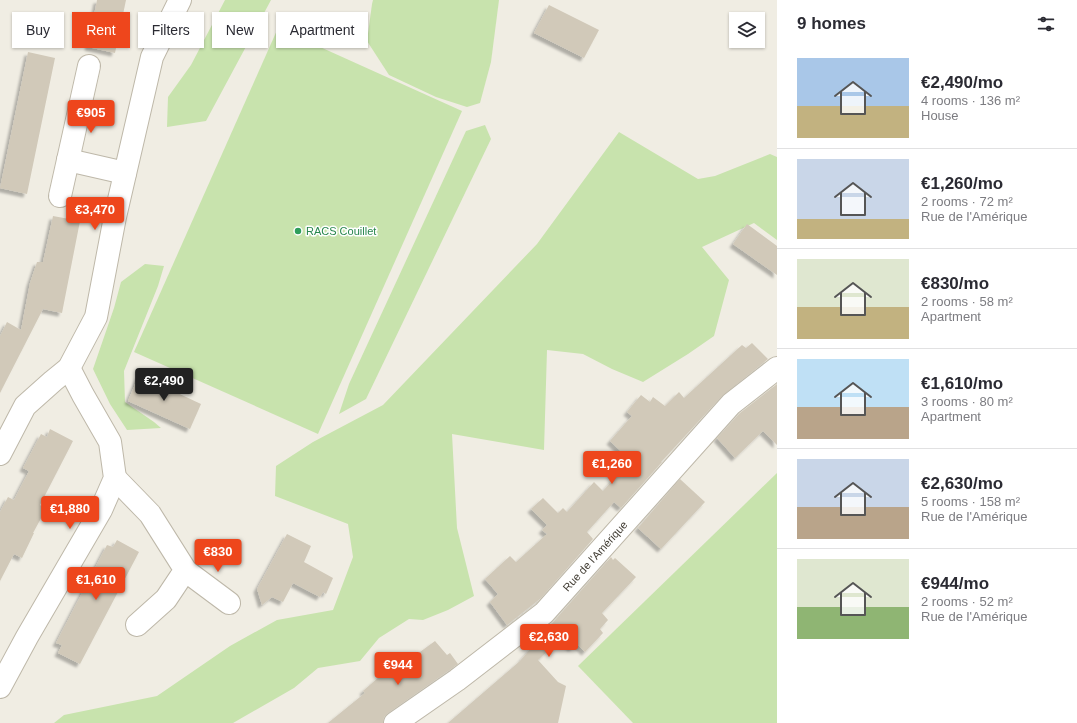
<!DOCTYPE html>
<meta charset="utf-8">
<style>
:root{--surface:#fff;--page:#f7f7f7;--text:#2b2b33;--muted:#7c7c81;--line:#e1e1e2;--accent:#ee461c}
body{margin:0;font-family:Helvetica,sans-serif;background:var(--page);color:var(--text);height:100vh;display:flex;flex-direction:column;font-size:15px;white-space:nowrap}
*{box-sizing:border-box;margin:0}
p{font-size:13px;color:var(--muted)}
.icon{flex:none;width:22px;height:22px;fill:none;stroke:currentColor;stroke-width:2;stroke-linecap:round;stroke-linejoin:round}
.map{position:relative;flex:1;overflow:hidden}
.drawer{display:flex;flex-direction:column;background:var(--surface);width:300px}
.drawer>*{flex:none}
.guide{position:absolute;left:12px;top:12px;width:380px;height:36px;display:flex;gap:8px}
.tools{position:absolute;left:729px;top:12px;display:grid;gap:8px}
.tools a{display:grid;place-items:center;width:36px;height:36px;border-radius:0px;background:var(--surface);box-shadow:0 1px 3px #0004;font-size:20px}
.price{position:absolute;translate:-50% -34px;padding:0 9px;border-radius:4px;background:var(--accent);color:#fff;font-size:13px;line-height:26px;filter:drop-shadow(0 1px 2px #0008)}
.price::after{content:'';position:absolute;left:50%;top:24px;width:12px;height:9px;margin-left:-6px;background:inherit;clip-path:polygon(0 0,100% 0,50% 100%)}
.price.selected{background:#222;color:#fff}
ul{padding:0;list-style:none}
li{display:flex;align-items:center;gap:12px;height:100px;padding:0 20px}
li+li{border-top:1px solid var(--line)}
li span{display:grid;place-items:center;flex:none;width:112px;height:80px;border-radius:0px;color:#555}
li>.icon{margin-inline-start:auto}
span .icon{width:48px;height:48px;fill:#fffc;stroke-width:1}
li b{font-size:17px}
h2{display:flex;justify-content:space-between;align-items:center;height:48px;padding:0 20px;font-size:17px}
.tag{padding:0 14px;border-radius:0px;background:var(--surface);box-shadow:0 1px 3px #0004;font-size:14px;line-height:36px}
.tag.selected{background:var(--accent);color:#fff}
main{display:flex;flex:1;min-height:0}
.map>svg:first-child{display:block}
.green{fill:#c8e3ad}
.building{fill:#d1c9b9;filter:url(#shadow)}
.lines{fill:none;stroke-linecap:round;stroke-linejoin:round}
.minor-casing{stroke:#beb8a9;stroke-width:24}
.minor{stroke:#fff;stroke-width:22}
.leisure-dot{fill:#2e9e5b;stroke:#fff;stroke-width:1.5}
.labels{text-anchor:middle;stroke-width:3;stroke-linejoin:round;paint-order:stroke}
.leisure-label{font-size:11px;fill:#27864d;stroke:#fff;text-anchor:start}
.street-label{font-size:11px;fill:#423d34;stroke:#fff}
</style>
<main>
<div class="map">
<svg width="777" height="723" viewBox="0 0 777 723">
<defs>
<filter id="shadow"><feDropShadow dx="-3.5" dy="3.5" stdDeviation="1" flood-color="#0004"/></filter>
</defs>
<rect width="100%" height="100%" fill="#f0ede3"/>
<g class="green">
<path d="M225,0H271L206,121L167,127L168,97L191,65Z"/>
<path d="M373,0H499L491,62L480,103L467,107L436,97L389,75L367,41L372,4Z"/>
<path d="M278,28L462,111L318,434L134,352Z"/>
<path d="M485,125L491,139L366,399L339,414L349,384L466,131Z"/>
<path d="M619,132L698,179L715,176L770,154L777,157V240L754,223L702,247L729,280L714,336L688,354L643,382L612,369L583,354L547,350L544,450L452,434L457,528L474,596L448,610L423,620L409,619L379,638L360,661L318,668L294,688L233,723H54L64,715L157,696L230,646L277,620L333,610L353,557L348,524L275,496L276,466L313,442L383,405L537,244Z"/>
<path d="M145,264L164,266L158,286L124,371L125,402L154,422L161,428L127,430L110,404L93,369L114,308L121,282Z"/>
<path d="M777,473V723H633L578,666Z"/>
</g>
<g class="building">
<path d="M97,0H126L115,53L88,47Z"/>
<path d="M549,5L599,30L584,58L534,33Z"/>
<path d="M28,52L55,58L27,194L0,188Z"/>
<path d="M53,216L80,221L62,313L43,309L0,393V336L7,322L21,330L30,283L37,262H43Z"/>
<path d="M747,224L777,246V275L733,244Z"/>
<path d="M752,343L768,359L722,396L661,462H662L621,508L614,502L587,532L593,539L541,598L507,625L490,602L498,594L485,579L510,556L516,562L547,534L542,530L547,525L531,509L543,498L558,513L563,508L567,512L594,482L603,491L629,462L624,457L625,455L610,441L632,416L627,412L641,395L650,402L653,397L665,406L679,392L684,398L742,345L746,348Z"/>
<path d="M139,375L201,404L190,429L128,401Z"/>
<path d="M777,384V445L763,431L735,458L717,438L740,413Z"/>
<path d="M50,429L73,441L40,505L46,509L33,533H34L22,558L14,554L0,581V512L8,497L14,500L29,471L23,468L41,434L47,437Z"/>
<path d="M680,479L705,502L661,549L638,528Z"/>
<path d="M287,534L311,546L304,562L333,578L326,594L323,592L320,597L293,583L283,602L272,597L262,605L257,589Z"/>
<path d="M117,540L139,552L80,664L58,653L62,645L56,643L107,545L113,547Z"/>
<path d="M611,557L613,560L615,558L636,577L602,613L608,620L600,629L603,633L585,652L577,644L572,648L560,639L538,660L558,682L566,686L558,723H448L520,661L563,611Z"/>
<path d="M435,641L447,655L450,653L458,664L388,713L384,717L383,723H328L365,693L363,691L394,664L397,669Z"/>
</g>
<g class="lines">
<g class="minor-casing">
<g id="minor">
<path d="M68,160L125,173"/>
<path d="M60,196L89,66"/>
<path d="M0,454L25,406L53,381L69,368L96,317L115,217L152,57L180,0"/>
<path d="M115,478L150,514L186,571L180,578L166,599L137,625"/>
<path d="M186,571L229,603"/>
<path d="M0,687L27,637L101,510L115,478L110,442L83,395L69,368"/>
<path d="M395,723L457,680L544,613L731,404L777,368"/>
</g>
</g>
<use href="#minor" class="minor"/>
</g>
<circle class="leisure-dot" cx="298" cy="231" r="4"/>
<g class="labels">
<g class="leisure-label">
<text x="306" y="235">RACS Couillet</text>
</g>
<g class="street-label">
<text transform="translate(595 556) rotate(-48)" y="4">Rue de l'Amérique</text>
</g>
</g>
</svg>
<div class="tools">
<a><svg class="icon" aria-label="layers" viewBox="0 0 24 24"><path d="M12 4l9 5-9 5-9-5zM3 14l9 5 9-5"/></svg></a>
</div>
<b class="price" style="left:91px;top:134px">€905</b>
<b class="price" style="left:95px;top:231px">€3,470</b>
<b class="price selected" style="left:164px;top:402px">€2,490</b>
<b class="price" style="left:612px;top:485px">€1,260</b>
<b class="price" style="left:70px;top:530px">€1,880</b>
<b class="price" style="left:218px;top:573px">€830</b>
<b class="price" style="left:96px;top:601px">€1,610</b>
<b class="price" style="left:549px;top:658px">€2,630</b>
<b class="price" style="left:398px;top:686px">€944</b>
<div class="guide">
<a class="tag">Buy</a>
<a class="tag selected">Rent</a>
<a class="tag">Filters</a>
<a class="tag">New</a>
<a class="tag">Apartment</a>
</div>
</div>
<section class="drawer">
<h2>9 homes<svg class="icon" aria-label="filters" viewBox="0 0 24 24"><path d="M4 7h16M4 17h16"/><circle cx="9" cy="7" r="2"/><circle cx="15" cy="17" r="2"/></svg></h2>
<ul>
<li><span style="background:linear-gradient(#a9c7e8 60%,#c2b280 0)"><svg class="icon" aria-label="home" viewBox="0 0 24 24"><path d="M3 11l9-7 9 7M6 9v11h12V9"/></svg></span><div><b>€2,490/mo</b><p>4 rooms · 136 m²</p><p>House</p></div></li>
<li><span style="background:linear-gradient(#c9d6e8 75%,#c2b280 0)"><svg class="icon" aria-label="home" viewBox="0 0 24 24"><path d="M3 11l9-7 9 7M6 9v11h12V9"/></svg></span><div><b>€1,260/mo</b><p>2 rooms · 72 m²</p><p>Rue de l'Amérique</p></div></li>
<li><span style="background:linear-gradient(#dfe7d0 60%,#c2b280 0)"><svg class="icon" aria-label="home" viewBox="0 0 24 24"><path d="M3 11l9-7 9 7M6 9v11h12V9"/></svg></span><div><b>€830/mo</b><p>2 rooms · 58 m²</p><p>Apartment</p></div></li>
<li><span style="background:linear-gradient(#bfe0f5 60%,#b9a48a 0)"><svg class="icon" aria-label="home" viewBox="0 0 24 24"><path d="M3 11l9-7 9 7M6 9v11h12V9"/></svg></span><div><b>€1,610/mo</b><p>3 rooms · 80 m²</p><p>Apartment</p></div></li>
<li><span style="background:linear-gradient(#c9d6e8 60%,#b9a48a 0)"><svg class="icon" aria-label="home" viewBox="0 0 24 24"><path d="M3 11l9-7 9 7M6 9v11h12V9"/></svg></span><div><b>€2,630/mo</b><p>5 rooms · 158 m²</p><p>Rue de l'Amérique</p></div></li>
<li><span style="background:linear-gradient(#dfe7d0 60%,#8fb573 0)"><svg class="icon" aria-label="home" viewBox="0 0 24 24"><path d="M3 11l9-7 9 7M6 9v11h12V9"/></svg></span><div><b>€944/mo</b><p>2 rooms · 52 m²</p><p>Rue de l'Amérique</p></div></li>
</ul>
</section>
</main>
